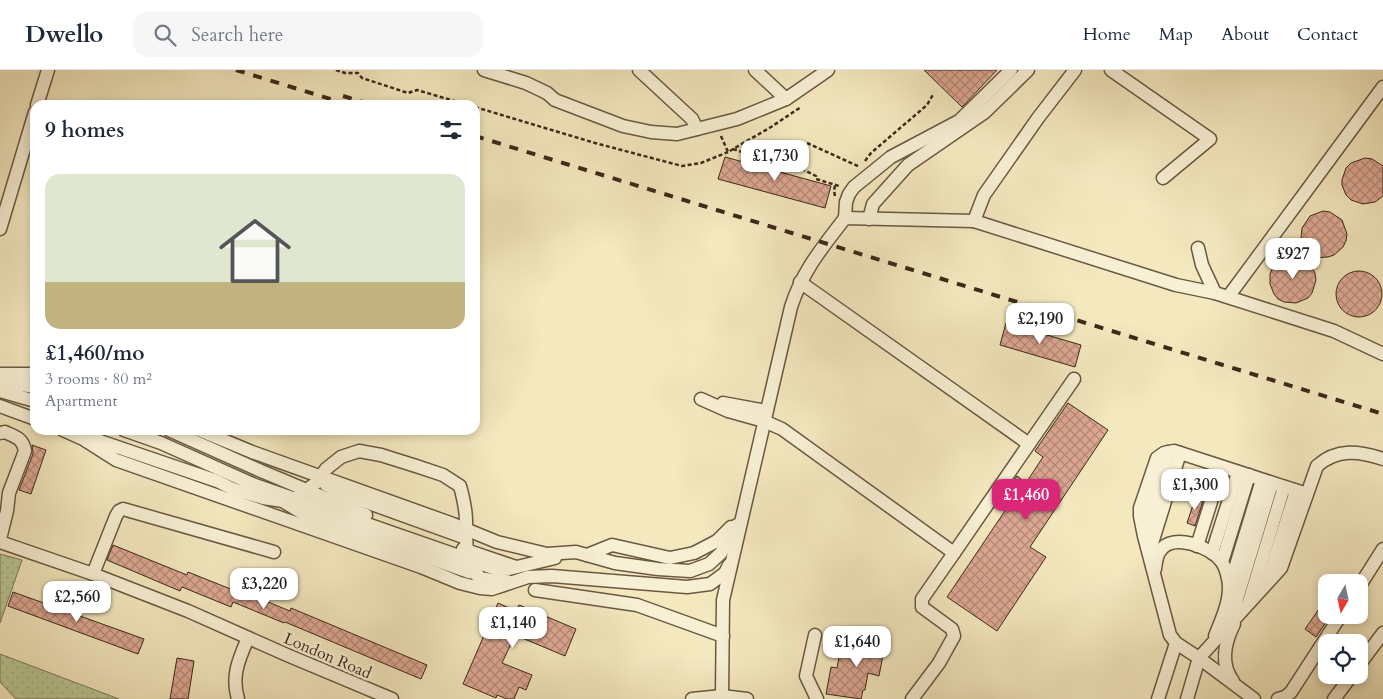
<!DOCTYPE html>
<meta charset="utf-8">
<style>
:root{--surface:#fff;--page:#f6f6f7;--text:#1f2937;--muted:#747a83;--line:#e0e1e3;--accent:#db2777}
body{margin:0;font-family:Cardo,serif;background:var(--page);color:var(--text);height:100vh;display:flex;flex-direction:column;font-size:19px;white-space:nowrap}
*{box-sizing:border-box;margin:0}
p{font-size:16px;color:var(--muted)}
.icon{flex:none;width:28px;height:28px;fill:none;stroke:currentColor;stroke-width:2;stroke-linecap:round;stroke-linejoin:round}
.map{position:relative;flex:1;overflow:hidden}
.sheet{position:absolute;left:30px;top:30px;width:450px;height:335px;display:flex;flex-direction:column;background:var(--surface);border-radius:15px;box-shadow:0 2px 8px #0003}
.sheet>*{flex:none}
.needle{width:32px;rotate:189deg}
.fabs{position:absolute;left:1318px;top:504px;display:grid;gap:10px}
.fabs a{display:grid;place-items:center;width:50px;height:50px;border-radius:10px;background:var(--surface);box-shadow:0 2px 8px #0003;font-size:25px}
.price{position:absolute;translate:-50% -42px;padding:0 11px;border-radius:10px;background:#fff;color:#222;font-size:16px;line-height:32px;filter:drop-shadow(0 1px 2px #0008)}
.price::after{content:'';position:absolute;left:50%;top:30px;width:15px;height:11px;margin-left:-8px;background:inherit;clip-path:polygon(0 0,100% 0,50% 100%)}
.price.current{background:var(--accent);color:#fff}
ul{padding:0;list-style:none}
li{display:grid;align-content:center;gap:10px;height:265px;padding:0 15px}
li span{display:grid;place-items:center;height:155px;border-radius:15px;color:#555}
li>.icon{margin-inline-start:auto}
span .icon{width:90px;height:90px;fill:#fffc;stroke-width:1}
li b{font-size:21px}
h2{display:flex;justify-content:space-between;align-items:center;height:60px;padding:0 15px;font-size:21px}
header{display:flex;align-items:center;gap:30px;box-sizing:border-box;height:70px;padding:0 25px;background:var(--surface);border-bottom:1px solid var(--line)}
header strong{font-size:24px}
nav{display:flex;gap:28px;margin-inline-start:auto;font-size:18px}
.search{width:350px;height:45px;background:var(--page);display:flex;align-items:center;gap:12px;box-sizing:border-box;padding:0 18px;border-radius:15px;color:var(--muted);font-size:19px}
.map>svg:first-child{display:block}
.grass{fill:url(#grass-dots);stroke:#7a7856}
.building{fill:url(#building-cross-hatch);stroke:#3b2917}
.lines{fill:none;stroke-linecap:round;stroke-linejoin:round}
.minor-casing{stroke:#695941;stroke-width:15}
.path{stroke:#3b2917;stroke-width:2.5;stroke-dasharray:4 2.5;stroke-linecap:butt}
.minor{stroke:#f8f0d5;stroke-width:12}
.rail{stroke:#3b2917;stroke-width:4;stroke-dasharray:9 9;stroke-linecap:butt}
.labels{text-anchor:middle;stroke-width:5;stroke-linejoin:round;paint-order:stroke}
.street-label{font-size:16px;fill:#3b2917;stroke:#f8f0d5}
</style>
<header>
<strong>Dwello</strong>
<div class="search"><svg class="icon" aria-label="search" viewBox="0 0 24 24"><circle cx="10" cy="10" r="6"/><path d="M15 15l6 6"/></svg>Search here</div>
<nav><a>Home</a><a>Map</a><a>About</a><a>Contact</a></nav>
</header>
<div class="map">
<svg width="1383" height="629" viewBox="0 0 1383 629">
<defs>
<pattern id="grass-dots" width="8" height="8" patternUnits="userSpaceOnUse" patternTransform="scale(1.25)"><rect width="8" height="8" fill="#b9c694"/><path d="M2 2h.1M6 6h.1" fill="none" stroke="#a0aa7f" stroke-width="1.8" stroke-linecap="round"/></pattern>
<pattern id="building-cross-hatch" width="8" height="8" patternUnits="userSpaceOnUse" patternTransform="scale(1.25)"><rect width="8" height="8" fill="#dea894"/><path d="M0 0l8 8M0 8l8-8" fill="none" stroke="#b58978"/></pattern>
</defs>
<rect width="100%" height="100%" fill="#f4e8bf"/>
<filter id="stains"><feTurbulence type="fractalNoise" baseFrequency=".004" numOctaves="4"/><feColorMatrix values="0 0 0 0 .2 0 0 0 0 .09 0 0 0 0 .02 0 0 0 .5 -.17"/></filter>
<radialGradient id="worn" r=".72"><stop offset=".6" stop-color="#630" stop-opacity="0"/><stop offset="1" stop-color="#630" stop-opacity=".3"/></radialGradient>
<g class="grass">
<path d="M0,484L22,490L0,553Z"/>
<path d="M0,584L119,629H16L0,612Z"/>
</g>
<g class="building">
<path d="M924,0H997L962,37Z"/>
<path d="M725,87L831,116L825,138L718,109Z"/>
<path d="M1365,88L1372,89L1383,96V126L1375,132L1363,134L1351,130L1346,125L1342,115V110L1346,98L1351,93Z"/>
<path d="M1323,141L1330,142L1342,150L1347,164L1346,171L1343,177L1334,185L1328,187L1311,188L1301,168L1302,158L1310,146Z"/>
<path d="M1292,187L1307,189L1315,203L1316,210L1312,223L1308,228L1296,233L1284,232L1278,229L1274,224L1270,214V204L1273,197L1278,192Z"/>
<circle cx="1359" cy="224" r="23"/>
<path d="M1006,253L1081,275L1075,297L1000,275Z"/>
<path d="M1068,333L1108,360L1030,477L1046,487L997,561L947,527L1017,423L1009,418L1017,406L1026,413L1043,387L1035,381Z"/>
<path d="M32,375L46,380L31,424L19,420L33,384Z"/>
<path d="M1196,426L1204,428L1195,456L1187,453Z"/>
<path d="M113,475L187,505L188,502L238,522L239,520L290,541L291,538L427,595L421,609L285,552L284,553L233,532L231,537L182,517L180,521L107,490Z"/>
<path d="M13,522L144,569L138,584L8,536Z"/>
<path d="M1326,529V545H1331L1316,567L1305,559Z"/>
<path d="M498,533L516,541L519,535L576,559L565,586L515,565L502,593L532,605L526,620L519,617L514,629H507L497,625L496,628L463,614Z"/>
<path d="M861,564L886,569L879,606L868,603L865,620H863L861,629L826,624L831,597L837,598L840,582L846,583L847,577L856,578L858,577Z"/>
<path d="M177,588L194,591L188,629H170Z"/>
</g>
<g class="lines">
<g class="minor-casing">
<g id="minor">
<path d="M484,0L526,13L547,23L555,30L623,56L651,62L677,64L737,49L786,29L828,0"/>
<path d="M639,0L692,49L697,59"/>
<path d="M755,0L786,29"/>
<path d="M1111,0L1210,69L1163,108"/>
<path d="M37,35L48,0"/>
<path d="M845,148L846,132L849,124L854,117L891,87L959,51L1011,0"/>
<path d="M869,149L873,134L908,95L985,42L1028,0"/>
<path d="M974,151L1176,215L1215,223"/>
<path d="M0,159L35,42"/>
<path d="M1198,178L1202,195L1215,223L1334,261L1383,284"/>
<path d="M1228,227L1383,17"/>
<path d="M0,304H35"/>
<path d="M0,312L35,317"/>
<path d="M0,321L35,331"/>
<path d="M701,329L728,341L764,351L782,359L954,483L1029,374L800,212"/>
<path d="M723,333L766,341"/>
<path d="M0,336L35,349"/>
<path d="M63,360L83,369L116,390L421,497L460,513L480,518L492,519L528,507L552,506L687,517L710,514L725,503L729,495"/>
<path d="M124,360L161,373L255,415L502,501"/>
<path d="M169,360L261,401L366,445"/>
<path d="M199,360L252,382L453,454L497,472L547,484L576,482L615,493L658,499L690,501L709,494L721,483L737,455"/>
<path d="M0,363L5,362C15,367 23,368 25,381L9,423L7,441L0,469"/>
<path d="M88,367L217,411L233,419L237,427"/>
<path d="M1029,374L1074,309"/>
<path d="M326,415L341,423L466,468"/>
<path d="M233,419L263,428L290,432L316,413L326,399L341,387L359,381L381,385L416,396L443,405L460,416C463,427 466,439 466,451C467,474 463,488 479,508L499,511H507"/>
<path d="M281,430L304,444L469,502L477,503"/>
<path d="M1144,464L1168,382"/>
<path d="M0,472L93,504L188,541L287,585L392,629"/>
<path d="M1197,476L1222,397"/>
<path d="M463,479L516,497"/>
<path d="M1149,483L1180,383"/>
<path d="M1212,483L1238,402"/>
<path d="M587,485L612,475L670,488L694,483L717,471L731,457"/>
<path d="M1222,492L1249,405"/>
<path d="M509,499L555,488"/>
<path d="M1155,499C1156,493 1156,486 1160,481C1172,462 1211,477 1221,491C1226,497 1229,510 1229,518C1229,534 1221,551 1215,566"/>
<path d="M93,504L116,446L119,441L123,439L274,482"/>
<path d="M1268,509L1296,421"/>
<path d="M1230,515L1262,410"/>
<path d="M1359,517L1383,479"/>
<path d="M535,520L637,535L723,566"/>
<path d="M1249,532L1284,417"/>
<path d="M1230,552L1272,413"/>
<path d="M815,565L806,606L817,629"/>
<path d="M1359,595L1383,563"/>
<path d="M1233,611C1220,594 1225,572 1234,554"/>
<path d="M722,626L723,530L791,237C803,200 822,178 845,148L974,151L984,125L1038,48L1075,0"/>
<path d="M238,629C231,606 239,589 248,568"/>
<path d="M692,629L722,626L747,629"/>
<path d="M912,629L939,593L954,566L952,559L922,537V529L954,483"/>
<path d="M1158,629L1176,573"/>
<path d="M1187,629L1199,588L1281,498L1317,396C1337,378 1359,381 1383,389"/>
<path d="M1254,629L1199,588L1176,573L1170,565L1144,466L1140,446V438L1157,388L1164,383L1174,381L1307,424"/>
<path d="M1278,629L1285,627L1291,622L1341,545"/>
<path d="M1334,629L1352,605"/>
</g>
</g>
<g class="path">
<path d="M336,0L345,3H358L362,8L408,23L417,20L468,35"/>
<path d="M475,37L595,73L682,96L701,93L728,82"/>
<path d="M721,66L728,82L771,57L801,37"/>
<path d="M733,79L769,91L796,96L816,106V109L839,116"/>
<path d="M865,91L871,83L927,35L934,23"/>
<path d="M797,97L807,73L860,97"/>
<path d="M835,126L834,121L835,115"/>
</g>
<use href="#minor" class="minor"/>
<g class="rail">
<path d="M236,0L350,35"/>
<path d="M343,26L373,35"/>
<path d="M475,66L1383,344"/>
</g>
</g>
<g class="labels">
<g class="street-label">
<text transform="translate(328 585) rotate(23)" y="6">London Road</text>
</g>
</g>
<rect width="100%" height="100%" filter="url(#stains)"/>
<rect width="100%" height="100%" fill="url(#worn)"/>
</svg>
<div class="fabs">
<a><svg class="needle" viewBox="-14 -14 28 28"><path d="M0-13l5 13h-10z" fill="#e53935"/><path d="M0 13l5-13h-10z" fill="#747a83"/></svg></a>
<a><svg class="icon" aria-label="locate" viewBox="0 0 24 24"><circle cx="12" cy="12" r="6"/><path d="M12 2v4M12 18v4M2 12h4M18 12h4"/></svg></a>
</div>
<b class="price" style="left:775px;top:112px">£1,730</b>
<b class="price" style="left:1293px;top:210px">£927</b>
<b class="price" style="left:1040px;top:275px">£2,190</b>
<b class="price" style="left:1195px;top:441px">£1,300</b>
<b class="price current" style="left:1026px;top:451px">£1,460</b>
<b class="price" style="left:264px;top:540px">£3,220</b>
<b class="price" style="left:77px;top:553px">£2,560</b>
<b class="price" style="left:513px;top:579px">£1,140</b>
<b class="price" style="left:857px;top:598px">£1,640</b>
<section class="sheet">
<h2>9 homes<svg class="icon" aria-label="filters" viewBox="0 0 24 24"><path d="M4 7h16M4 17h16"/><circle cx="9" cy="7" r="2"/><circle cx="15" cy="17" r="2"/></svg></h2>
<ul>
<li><span style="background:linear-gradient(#dfe7d0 70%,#c2b280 0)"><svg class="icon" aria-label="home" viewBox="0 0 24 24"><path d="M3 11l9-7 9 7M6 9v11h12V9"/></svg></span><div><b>£1,460/mo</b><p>3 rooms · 80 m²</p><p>Apartment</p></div></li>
</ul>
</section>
</div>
